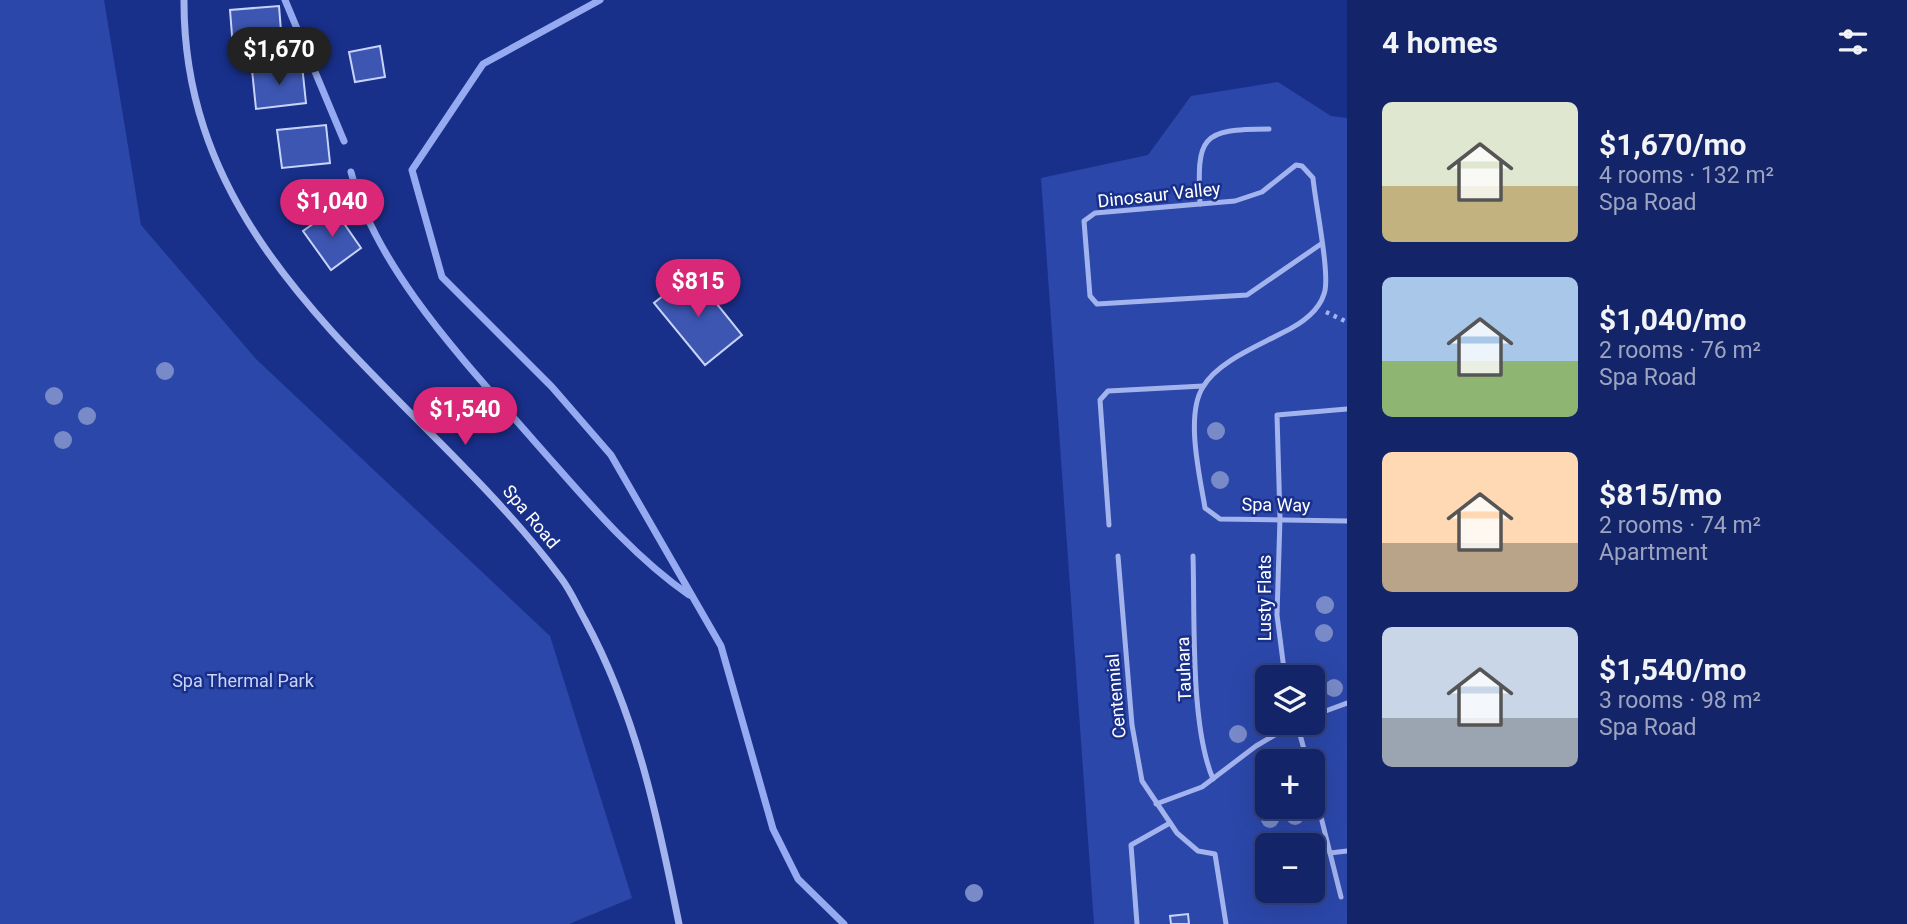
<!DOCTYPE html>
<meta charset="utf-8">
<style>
:root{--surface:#132468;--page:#203071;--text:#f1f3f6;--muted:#9da4c0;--line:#32417c;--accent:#db2777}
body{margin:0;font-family:Roboto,sans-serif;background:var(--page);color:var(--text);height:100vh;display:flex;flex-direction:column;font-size:26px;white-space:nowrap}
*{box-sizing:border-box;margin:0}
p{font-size:23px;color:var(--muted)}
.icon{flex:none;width:38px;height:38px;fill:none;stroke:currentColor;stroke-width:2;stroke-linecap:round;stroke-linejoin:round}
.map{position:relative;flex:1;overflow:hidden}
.drawer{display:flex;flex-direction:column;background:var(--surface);width:560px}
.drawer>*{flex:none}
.buttons{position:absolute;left:1255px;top:665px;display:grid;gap:14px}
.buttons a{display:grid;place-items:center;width:70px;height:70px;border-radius:10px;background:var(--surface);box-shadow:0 7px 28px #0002,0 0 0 2px var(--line);font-size:35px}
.price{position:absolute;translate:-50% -60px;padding:0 16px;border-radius:24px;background:var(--accent);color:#fff;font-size:23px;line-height:46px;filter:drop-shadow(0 2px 4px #0008)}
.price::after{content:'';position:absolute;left:50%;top:42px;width:21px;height:16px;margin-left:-10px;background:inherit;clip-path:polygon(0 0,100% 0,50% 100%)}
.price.selected{background:#222;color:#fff}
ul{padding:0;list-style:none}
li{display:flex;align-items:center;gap:21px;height:175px;padding:0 35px}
li span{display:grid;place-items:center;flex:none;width:196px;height:140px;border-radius:10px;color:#555}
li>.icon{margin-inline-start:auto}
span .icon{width:84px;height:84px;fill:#fffc;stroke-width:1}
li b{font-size:30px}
h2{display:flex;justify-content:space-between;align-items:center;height:84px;padding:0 35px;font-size:30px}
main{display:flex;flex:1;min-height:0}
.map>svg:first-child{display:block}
.green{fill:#2b47a9;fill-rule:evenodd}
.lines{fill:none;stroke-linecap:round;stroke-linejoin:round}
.stream{stroke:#95aaf0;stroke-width:7}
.building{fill:#3d56b2;stroke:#c8d3fa;stroke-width:2}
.path{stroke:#a3b3ee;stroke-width:4.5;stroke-dasharray:3.5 5;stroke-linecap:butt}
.service{stroke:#a3b3ee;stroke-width:5}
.minor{stroke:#a3b3ee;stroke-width:7}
.tree{fill:#798ac8}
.labels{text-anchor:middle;stroke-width:5;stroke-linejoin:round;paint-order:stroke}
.street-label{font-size:18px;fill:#fff;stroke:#19308b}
.park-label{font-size:18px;fill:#c8d3fa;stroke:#19308b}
</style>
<main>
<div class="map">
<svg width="1347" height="924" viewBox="0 0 1347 924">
<rect width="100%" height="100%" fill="#19308b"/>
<g class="green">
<path d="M0,0H104L141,225L256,359L550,636L632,898L569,924H0Z"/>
<path d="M1278,82L1331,116L1347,118V924H1094L1041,178L1148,155L1191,96ZM1267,677H1312V723H1267ZM1267,761H1312V807H1267ZM1267,845H1312V891H1267Z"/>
</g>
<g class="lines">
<g class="stream">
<path d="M285,0L344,141"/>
<path d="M600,0L483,64L412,170L442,277L552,387L611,455L721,646L773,829L798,879L844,924"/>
<path d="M351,172C376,270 469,366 535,442C583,496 630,554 689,595"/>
</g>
</g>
<g class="building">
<path d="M279,6L282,43L233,48L230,10Z"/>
<path d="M380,46L385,77L355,82L349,52Z"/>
<path d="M302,65L306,103L256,109L252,70Z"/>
<path d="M326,125L330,163L282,168L277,130Z"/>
<path d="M334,209L361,248L331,270L303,231Z"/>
<path d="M692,273L742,335L705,365L654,303Z"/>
<path d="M1188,914L1189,924H1171L1170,916Z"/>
</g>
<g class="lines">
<path class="path" d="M1326,312L1347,322"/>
<g class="service">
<path d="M1200,204C1197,137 1200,129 1269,129"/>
<path d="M1321,244L1247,295L1097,304L1090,296L1084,221L1095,213L1235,201L1262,192L1296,165L1302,166L1313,178C1315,202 1331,277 1324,294C1318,313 1299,325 1282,333C1258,346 1217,362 1203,387C1185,415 1200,477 1205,508L1220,519L1347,521"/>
<path d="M1109,525L1100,400L1108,391L1203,386"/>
<path d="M1118,556L1132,725L1142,781L1177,833L1198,851L1215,854L1226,924"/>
<path d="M1193,556C1195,617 1190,725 1213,779"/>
<path d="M1285,677L1277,615L1280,518L1277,415L1347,409"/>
<path d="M1312,716L1347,703"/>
<path d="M1297,723L1307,761"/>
<path d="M1312,781L1341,897"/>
<path d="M1156,804L1202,787L1256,746L1295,723"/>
<path d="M1330,853L1347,851"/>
<path d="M1137,924L1131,845L1170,823"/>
</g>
<path class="minor" d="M184,0C183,264 420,389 561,578C571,591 577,606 585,620C637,716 658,819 679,924"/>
</g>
<g class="tree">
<circle cx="165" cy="371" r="9"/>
<circle cx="54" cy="396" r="9"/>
<circle cx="87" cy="416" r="9"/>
<circle cx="1216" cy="431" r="9"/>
<circle cx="63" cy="440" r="9"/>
<circle cx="1220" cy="480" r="9"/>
<circle cx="1325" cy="605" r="9"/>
<circle cx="1324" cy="633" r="9"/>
<circle cx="1334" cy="688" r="9"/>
<circle cx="1238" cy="734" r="9"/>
<circle cx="1295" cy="816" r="9"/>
<circle cx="1270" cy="819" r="9"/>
<circle cx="974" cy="893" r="9"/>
</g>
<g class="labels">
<g class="street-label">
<text transform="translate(1159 195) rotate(-6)" y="6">Dinosaur Valley</text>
<text transform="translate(1276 505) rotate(1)" y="6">Spa Way</text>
<text transform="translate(531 517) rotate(50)" y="6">Spa Road</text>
<text transform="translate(1265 598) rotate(-90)" y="6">Lusty Flats</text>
<text transform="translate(1184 669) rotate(-92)" y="6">Tauhara</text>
<text transform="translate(1116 696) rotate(-95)" y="6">Centennial</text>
</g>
<g class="park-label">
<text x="243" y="687">Spa Thermal Park</text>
</g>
</g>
</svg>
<div class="buttons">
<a><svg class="icon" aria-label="layers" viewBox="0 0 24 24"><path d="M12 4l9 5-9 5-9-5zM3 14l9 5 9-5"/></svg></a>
<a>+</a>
<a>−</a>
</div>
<b class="price selected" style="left:279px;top:87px">$1,670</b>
<b class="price" style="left:332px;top:239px">$1,040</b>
<b class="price" style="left:698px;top:319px">$815</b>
<b class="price" style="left:465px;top:447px">$1,540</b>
</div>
<section class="drawer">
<h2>4 homes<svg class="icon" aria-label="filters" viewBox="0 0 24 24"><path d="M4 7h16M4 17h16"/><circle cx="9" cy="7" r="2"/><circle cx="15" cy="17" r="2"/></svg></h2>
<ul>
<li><span style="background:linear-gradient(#dfe7d0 60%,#c2b280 0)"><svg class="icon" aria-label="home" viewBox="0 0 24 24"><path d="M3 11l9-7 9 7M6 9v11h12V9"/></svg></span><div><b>$1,670/mo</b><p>4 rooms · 132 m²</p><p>Spa Road</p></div></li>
<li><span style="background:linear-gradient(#a9c7e8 60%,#8fb573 0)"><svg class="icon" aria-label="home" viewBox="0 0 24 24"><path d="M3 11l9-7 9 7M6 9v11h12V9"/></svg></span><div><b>$1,040/mo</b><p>2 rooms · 76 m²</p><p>Spa Road</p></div></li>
<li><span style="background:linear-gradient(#ffd9b3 65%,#b9a48a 0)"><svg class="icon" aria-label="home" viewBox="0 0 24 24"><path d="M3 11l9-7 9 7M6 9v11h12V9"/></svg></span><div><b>$815/mo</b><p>2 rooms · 74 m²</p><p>Apartment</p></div></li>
<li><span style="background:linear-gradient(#c9d6e8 65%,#9aa5b1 0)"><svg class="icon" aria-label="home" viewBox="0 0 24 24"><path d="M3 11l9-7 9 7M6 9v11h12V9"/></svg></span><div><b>$1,540/mo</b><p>3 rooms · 98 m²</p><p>Spa Road</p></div></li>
</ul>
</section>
</main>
